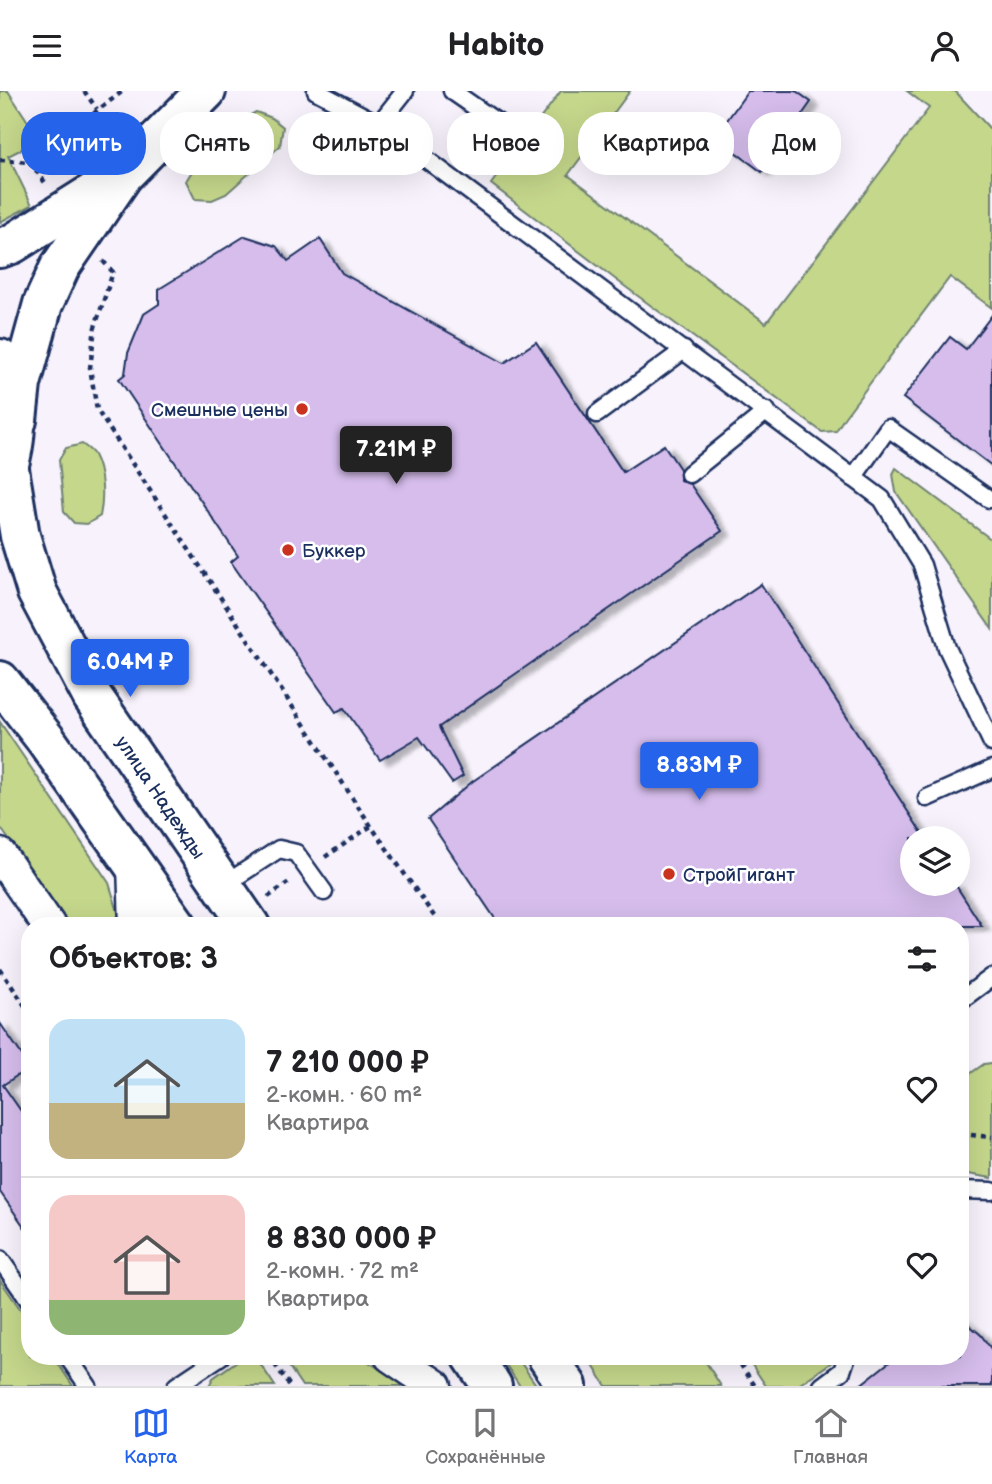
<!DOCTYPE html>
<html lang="ru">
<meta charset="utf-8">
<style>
:root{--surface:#fff;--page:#f2f2f2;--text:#202124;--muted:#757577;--line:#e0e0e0;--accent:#2563eb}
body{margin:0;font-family:"Balsamiq Sans",sans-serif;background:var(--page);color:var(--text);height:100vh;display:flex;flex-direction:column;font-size:26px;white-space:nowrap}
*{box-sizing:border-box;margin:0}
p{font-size:23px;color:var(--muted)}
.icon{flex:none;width:38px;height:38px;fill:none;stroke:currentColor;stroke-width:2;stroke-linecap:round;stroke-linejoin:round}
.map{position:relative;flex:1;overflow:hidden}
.drawer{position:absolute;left:21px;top:826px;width:948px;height:448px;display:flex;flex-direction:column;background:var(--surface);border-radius:28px;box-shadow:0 7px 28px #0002}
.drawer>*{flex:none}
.banner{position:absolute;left:21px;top:21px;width:950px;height:63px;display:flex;gap:14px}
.buttons{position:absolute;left:900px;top:735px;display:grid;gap:14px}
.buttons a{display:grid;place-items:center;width:70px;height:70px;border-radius:50%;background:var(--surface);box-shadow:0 7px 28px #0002;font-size:35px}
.price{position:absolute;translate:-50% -60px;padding:0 16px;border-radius:7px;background:var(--accent);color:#fff;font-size:23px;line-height:46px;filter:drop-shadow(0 2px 4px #0008)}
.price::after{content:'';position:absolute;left:50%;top:42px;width:21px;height:16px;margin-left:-10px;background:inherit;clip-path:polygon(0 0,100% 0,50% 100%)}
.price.selected{background:#222;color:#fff}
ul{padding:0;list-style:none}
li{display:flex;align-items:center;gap:21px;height:175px;padding:0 28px}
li+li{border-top:2px solid var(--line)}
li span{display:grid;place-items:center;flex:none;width:196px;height:140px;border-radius:21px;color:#555}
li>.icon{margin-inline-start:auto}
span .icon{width:84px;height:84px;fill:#fffc;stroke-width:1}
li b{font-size:30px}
h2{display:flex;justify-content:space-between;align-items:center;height:84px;padding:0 28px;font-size:30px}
.chip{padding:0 24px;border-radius:28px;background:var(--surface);box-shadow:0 7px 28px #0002;font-size:24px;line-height:63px}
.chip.selected{background:var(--accent);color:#fff}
header{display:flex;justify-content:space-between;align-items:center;height:91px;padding:0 28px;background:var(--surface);font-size:32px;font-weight:600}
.dock{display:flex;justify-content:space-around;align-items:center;height:98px;border-top:2px solid var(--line);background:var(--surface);font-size:19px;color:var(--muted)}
.dock a{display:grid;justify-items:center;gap:4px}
.dock .selected{color:var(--accent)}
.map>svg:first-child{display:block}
.green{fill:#c5d78b;stroke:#708374;stroke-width:2}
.building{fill:#d6bdec;stroke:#1b2f5e;stroke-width:2;filter:url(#shadow)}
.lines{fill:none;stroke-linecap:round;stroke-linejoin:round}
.service-casing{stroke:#1b2f5e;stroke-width:21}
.minor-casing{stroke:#1b2f5e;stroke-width:37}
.tertiary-casing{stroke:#1b2f5e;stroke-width:44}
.secondary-casing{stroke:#1b2f5e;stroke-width:44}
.path{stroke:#1b2f5e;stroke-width:4.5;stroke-dasharray:5 5;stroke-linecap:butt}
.service{stroke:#fff;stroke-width:16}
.minor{stroke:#fff;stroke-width:32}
.tertiary{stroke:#fff;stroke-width:38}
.secondary{stroke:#fff;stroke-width:38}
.poi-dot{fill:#c8321e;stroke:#fff;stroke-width:2.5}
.labels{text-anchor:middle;stroke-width:5;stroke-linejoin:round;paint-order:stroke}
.poi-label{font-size:19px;fill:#1b2f5e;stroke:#fff;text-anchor:start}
.street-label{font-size:19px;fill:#1b2f5e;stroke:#fff}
</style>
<header><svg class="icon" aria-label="menu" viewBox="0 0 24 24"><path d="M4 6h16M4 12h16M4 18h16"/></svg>Habito<svg class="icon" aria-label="person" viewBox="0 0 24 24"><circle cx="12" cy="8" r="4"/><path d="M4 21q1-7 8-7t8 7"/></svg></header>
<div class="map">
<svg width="992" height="1295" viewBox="0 0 992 1295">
<defs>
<filter id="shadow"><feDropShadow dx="8" dy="4.5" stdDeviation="2" flood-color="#0004"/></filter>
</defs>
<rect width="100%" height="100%" fill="#f7f2fb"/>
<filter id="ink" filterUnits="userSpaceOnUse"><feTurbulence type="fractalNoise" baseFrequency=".0143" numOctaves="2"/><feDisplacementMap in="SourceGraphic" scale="14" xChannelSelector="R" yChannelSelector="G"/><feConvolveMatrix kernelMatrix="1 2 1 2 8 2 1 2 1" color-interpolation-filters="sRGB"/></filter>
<g filter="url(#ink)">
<g class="green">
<path d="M0,0H8L40,49L8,65L32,114L0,131Z"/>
<path d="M561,0H630L568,84L766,232L929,17L907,0H955L992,40V217L950,186L844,327L836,340L822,341L619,191L491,93Z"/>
<path d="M256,21L272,27L283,36L280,55L226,103L212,109L195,108L186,90C202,62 227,35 256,21Z"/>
<path d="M82,353C86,356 92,360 94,364C103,381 104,407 100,425L87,433L74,432L64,421L59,369L66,357Z"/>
<path d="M896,377L992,449V538L896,401L893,383Z"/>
<path d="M0,631L109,792L118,821L119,835H71L0,736Z"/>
<path d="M992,972V1087L968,1083L961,1084V989L984,973Z"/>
<path d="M0,1189L30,1232V1265H53L73,1295H0Z"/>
<path d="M244,1265H255L275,1295H209L213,1287Z"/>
<path d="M282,1265H359L407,1295H302Z"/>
<path d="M500,1265H516L537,1295H520Z"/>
<path d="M587,1265H702L721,1295H606Z"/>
<path d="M746,1265H835V1269L797,1295H766Z"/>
</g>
<g class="building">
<path d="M748,0H796L811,11L762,81L715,46Z"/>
<path d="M245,145L276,155L288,170L320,148L342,182L504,272L536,251L623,381L664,354L680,378V389L690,393L722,440L439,636L463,685L452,692L419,646L380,669L344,617L336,621L231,471L238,465L119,288L125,283L128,262L144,223L159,213V198Z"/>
<path d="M992,224V375L903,307L950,246L966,258Z"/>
<path d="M761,493L925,747H912V793H955L982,835H500L428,728L473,690Z"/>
<path d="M0,932L30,976L3,994L30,1033V1144L0,1101Z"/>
<path d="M961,1227L981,1244L992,1259V1295H859L897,1265H961Z"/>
</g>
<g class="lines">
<g class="service-casing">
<g id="service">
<path d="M316,0L379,33L882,408L922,474L947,557L992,652"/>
<path d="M452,0L501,34"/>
<path d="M379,33L405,0"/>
<path d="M597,323L684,259"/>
<path d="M689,383L767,320"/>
<path d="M853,387L888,337L989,408"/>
<path d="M927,707L992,678"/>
<path d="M222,795L279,758L296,762L324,801"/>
<path d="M961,909L992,886"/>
<path d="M961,1099L992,1100"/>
<path d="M0,1168L30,1211"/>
<path d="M67,1265L88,1295"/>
<path d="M176,1295L221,1265"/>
<path d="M822,1295L842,1280L847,1265"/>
</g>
</g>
<g class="minor-casing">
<g id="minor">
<path d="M0,764L49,835"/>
<path d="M134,773L136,835"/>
<path d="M391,1265L435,1295"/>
</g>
</g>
<g class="tertiary-casing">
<g id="tertiary">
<path d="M0,157L12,153L112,90"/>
<path d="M17,329L21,293L43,213L60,176L123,84L206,0"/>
</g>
</g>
<g class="secondary-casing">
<g id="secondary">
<path d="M0,268C22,310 18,356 0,399"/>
<path d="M9,378L20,445L37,501L92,605L250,835"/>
<path d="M0,590L46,649L177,835"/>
<path d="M472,1265L492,1295"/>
<path d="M547,1265L567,1295"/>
</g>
</g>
<g class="path">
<path d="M84,0L97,18"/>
<path d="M0,69L30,71L46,93"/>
<path d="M30,71L123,0"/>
<path d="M103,170L113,181L95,236L90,277L97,319L371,735L441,835"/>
<path d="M325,766L371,735"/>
<path d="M268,806L289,791"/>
<path d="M0,878L30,922"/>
<path d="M961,1043L992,1046"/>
<path d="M269,1265L290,1295"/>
<path d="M735,1265L755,1295"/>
</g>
<use href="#service" class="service"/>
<use href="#minor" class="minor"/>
<use href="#tertiary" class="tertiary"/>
<use href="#secondary" class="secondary"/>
</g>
</g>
<g class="poi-dot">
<circle cx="302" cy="318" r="7"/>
<circle cx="288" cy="459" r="7"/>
<circle cx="669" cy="783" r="7"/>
</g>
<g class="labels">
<g class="poi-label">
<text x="288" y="325" text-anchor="end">Смешные цены</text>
<text x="302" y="466">Буккер</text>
<text x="683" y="790">СтройГигант</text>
</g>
<g class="street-label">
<text transform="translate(161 706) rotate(56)" y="7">улица Надежды</text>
</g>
</g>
</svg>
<div class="buttons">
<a><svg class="icon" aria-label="layers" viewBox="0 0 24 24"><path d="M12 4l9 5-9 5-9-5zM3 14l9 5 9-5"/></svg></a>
</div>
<b class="price selected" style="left:396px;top:395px">7.21M ₽</b>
<b class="price" style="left:130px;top:608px">6.04M ₽</b>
<b class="price" style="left:699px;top:711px">8.83M ₽</b>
<div class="banner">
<a class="chip selected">Купить</a>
<a class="chip">Снять</a>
<a class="chip">Фильтры</a>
<a class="chip">Новое</a>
<a class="chip">Квартира</a>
<a class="chip">Дом</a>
</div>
<section class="drawer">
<h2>Объектов: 3<svg class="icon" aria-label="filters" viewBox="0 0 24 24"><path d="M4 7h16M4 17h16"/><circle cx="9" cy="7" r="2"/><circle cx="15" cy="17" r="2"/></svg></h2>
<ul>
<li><span style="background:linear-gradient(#bfe0f5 60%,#c2b280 0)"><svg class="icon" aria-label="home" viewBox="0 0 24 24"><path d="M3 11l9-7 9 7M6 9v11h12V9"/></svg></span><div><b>7 210 000 ₽</b><p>2-комн. · 60 m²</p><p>Квартира</p></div><svg class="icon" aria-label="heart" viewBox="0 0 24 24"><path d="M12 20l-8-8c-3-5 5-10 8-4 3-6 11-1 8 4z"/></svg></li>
<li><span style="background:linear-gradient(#f6c9c9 75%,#8fb573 0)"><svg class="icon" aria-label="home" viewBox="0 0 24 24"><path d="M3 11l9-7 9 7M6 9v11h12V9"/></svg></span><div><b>8 830 000 ₽</b><p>2-комн. · 72 m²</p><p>Квартира</p></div><svg class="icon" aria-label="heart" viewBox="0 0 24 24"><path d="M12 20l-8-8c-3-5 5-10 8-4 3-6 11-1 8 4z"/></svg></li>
</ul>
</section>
</div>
<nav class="dock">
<a class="selected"><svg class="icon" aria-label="map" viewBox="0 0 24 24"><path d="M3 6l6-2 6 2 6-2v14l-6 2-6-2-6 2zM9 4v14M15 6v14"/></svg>Карта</a>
<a><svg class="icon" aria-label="saved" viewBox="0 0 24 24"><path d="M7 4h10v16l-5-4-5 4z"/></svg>Сохранённые</a>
<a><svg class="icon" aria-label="home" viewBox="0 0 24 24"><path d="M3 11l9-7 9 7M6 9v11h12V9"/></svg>Главная</a>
</nav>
